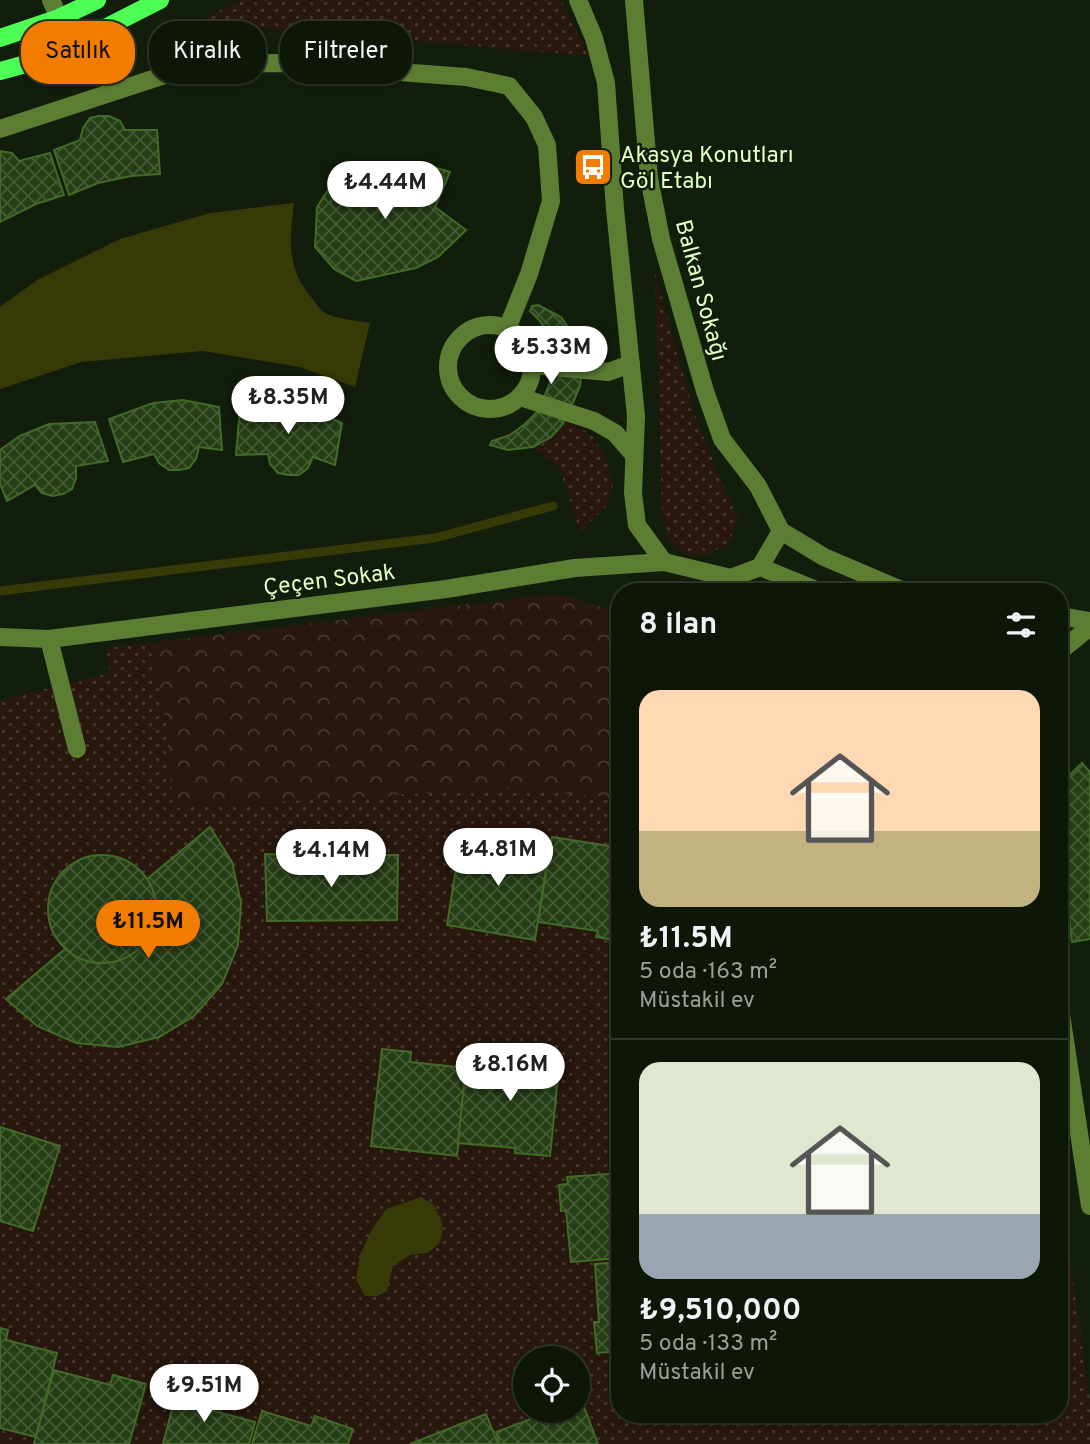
<!DOCTYPE html>
<html lang="tr">
<meta charset="utf-8">
<style>
:root{--surface:#0e1608;--page:#1c2316;--text:#f1f3f6;--muted:#9b9f9c;--line:#2e3529;--accent:#f17c00}
body{margin:0;font-family:Overpass,sans-serif;background:var(--page);color:var(--text);height:100vh;display:flex;flex-direction:column;font-size:26px;white-space:nowrap}
*{box-sizing:border-box;margin:0}
p{font-size:23px;color:var(--muted)}
.icon{flex:none;width:38px;height:38px;fill:none;stroke:currentColor;stroke-width:2;stroke-linecap:round;stroke-linejoin:round}
.map{position:relative;flex:1;overflow:hidden}
.drawer{position:absolute;left:611px;top:583px;width:457px;height:840px;display:flex;flex-direction:column;background:var(--surface);border-radius:28px;box-shadow:0 2px 5px #0004,0 0 0 2px var(--line)}
.drawer>*{flex:none}
.top-card{position:absolute;left:21px;top:21px;width:485px;height:63px;display:flex;gap:14px}
.controls{position:absolute;left:513px;top:1346px;display:grid;gap:14px}
.controls a{display:grid;place-items:center;width:77px;height:77px;border-radius:50%;background:var(--surface);box-shadow:0 2px 5px #0004,0 0 0 2px var(--line);font-size:35px}
.price{position:absolute;translate:-50% -60px;padding:0 16px;border-radius:24px;background:#fff;color:#222;font-size:23px;line-height:46px;filter:drop-shadow(0 2px 4px #0008)}
.price::after{content:'';position:absolute;left:50%;top:42px;width:21px;height:16px;margin-left:-10px;background:inherit;clip-path:polygon(0 0,100% 0,50% 100%)}
.price.current{background:var(--accent);color:#111}
ul{padding:0;list-style:none}
li{display:grid;align-content:center;gap:14px;height:371px;padding:0 28px}
li+li{border-top:2px solid var(--line)}
li span{display:grid;place-items:center;height:217px;border-radius:21px;color:#555}
li>.icon{margin-inline-start:auto}
span .icon{width:126px;height:126px;fill:#fffc;stroke-width:1}
li b{font-size:30px}
h2{display:flex;justify-content:space-between;align-items:center;height:84px;padding:0 28px;font-size:30px}
.chip{padding:0 24px;border-radius:28px;background:var(--surface);box-shadow:0 2px 5px #0004,0 0 0 2px var(--line);font-size:24px;line-height:63px}
.chip.current{background:var(--accent);color:#111}
.map>svg:first-child{display:block}
.grass{fill:url(#grass-dots);fill-rule:evenodd}
.forest{fill:url(#forest-crowns)}
.water{fill:#373a07}
.lines{fill:none;stroke-linecap:round;stroke-linejoin:round}
.stream{stroke:#373a07;stroke-width:9}
.building{fill:url(#building-cross-hatch);stroke:#416b27;stroke-width:2}
.minor{stroke:#5c7e33;stroke-width:18}
.major{stroke:#4dff54;stroke-width:18}
.labels{text-anchor:middle;stroke-width:5;stroke-linejoin:round;paint-order:stroke}
.poi-label{font-size:23px;fill:#e1ffc6;stroke:#121d0b;text-anchor:start}
.street-label{font-size:23px;fill:#e1ffc6;stroke:#121d0b}
</style>
<div class="map">
<svg width="1090" height="1444" viewBox="0 0 1090 1444">
<defs>
<pattern id="grass-dots" width="8" height="8" patternUnits="userSpaceOnUse" patternTransform="scale(1.75)"><rect width="8" height="8" fill="#27170d"/><path d="M2 2h.1M6 6h.1" fill="none" stroke="#463a2f" stroke-width="1.8" stroke-linecap="round"/></pattern>
<pattern id="forest-crowns" width="20" height="18" patternUnits="userSpaceOnUse" patternTransform="scale(1.75)"><rect width="20" height="18" fill="#27170d"/><path d="M2 6a3 3 0 1 1 6 0M12 15a3 3 0 1 1 6 0" fill="none" stroke="#463a2f"/></pattern>
<pattern id="building-cross-hatch" width="8" height="8" patternUnits="userSpaceOnUse" patternTransform="scale(1.75)"><rect width="8" height="8" fill="#253e16"/><path d="M0 0l8 8M0 8l8-8" fill="none" stroke="#445b36"/></pattern>
</defs>
<rect width="100%" height="100%" fill="#121d0b"/>
<g class="grass">
<path d="M241,0H561L589,56L197,22Z"/>
<path d="M655,272L694,412L721,481L739,519L729,542L707,556L686,554L668,540L662,514Z"/>
<path d="M568,419L592,436L605,455L613,485L606,507L580,532L559,467L536,450Z"/>
<path d="M555,594L619,612L620,1414H1059V1174L1090,1404V1444H0V700L110,673L106,648ZM525,1358H578V1410H525Z"/>
</g>
<path class="forest" d="M555,594L619,612V798L507,788L173,808L166,723L149,643Z"/>
<g class="water">
<path d="M294,203C290,237 286,265 308,293C312,298 317,306 322,311C331,318 358,321 370,323L355,387L300,367L203,351L81,362L0,389V307L37,280L120,239L210,213Z"/>
<path d="M586,325L594,327L606,338V349C596,361 587,352 577,344V332Z"/>
<path d="M421,1197L433,1204L441,1219L443,1230L439,1244L427,1253L410,1255L393,1266L387,1291L377,1296H365L356,1279L360,1255L372,1229L386,1209Z"/>
</g>
<g class="lines">
<path class="stream" d="M0,591L435,538L553,506"/>
</g>
<g class="building">
<path d="M99,116H109L120,121L125,130H157L160,174L131,176L98,183L69,195L54,150L80,140L83,128L90,118Z"/>
<path d="M0,151L12,153L19,161L50,153L64,195L36,204L0,222Z"/>
<path d="M388,164H423L450,172L435,207L466,230L438,257L416,268L356,281L334,269L315,247L317,207L332,184Z"/>
<path d="M538,305L561,317L572,333L579,357L581,378L580,386L569,412L561,426L551,437L533,447L508,450L490,445L492,441L510,435L525,424L539,410L550,382L552,359L550,345L541,322L530,311L532,306Z"/>
<path d="M183,400L219,407L222,450L199,447L196,459L189,468L179,470H169L159,463L154,454L123,462L109,419L153,403Z"/>
<path d="M278,404L309,408L342,423L335,465L313,457L308,468L299,475H289L278,473L270,464L268,454L236,455L240,408Z"/>
<path d="M95,422L108,461L76,466V478L72,489L63,494L53,496L42,493L35,485L7,501L0,484V450L20,436L49,424Z"/>
<path d="M1082,763L1090,772V939L1072,942L1059,842V785Z"/>
<path d="M210,827L232,862L241,903L238,945L222,984L194,1016L159,1037L118,1047L76,1043L37,1026L6,999L65,949L81,959L98,963L117,961L133,953L147,940L154,924L156,905L147,879Z"/>
<path d="M461,836L549,850L535,940L447,925Z"/>
<path d="M552,837L610,846L611,838L620,839V941L596,937L598,931L538,922Z"/>
<path d="M265,854L321,855L320,866L352,867V855H398L397,920L267,921Z"/>
<circle cx="102" cy="909" r="54"/>
<path d="M382,1049L411,1052L410,1062L466,1068L457,1156L371,1146Z"/>
<path d="M467,1055L527,1060V1055L560,1058L550,1156L515,1153V1148L458,1143Z"/>
<path d="M0,1127L60,1146L33,1231L0,1221Z"/>
<path d="M620,1173V1258L571,1262L566,1211H561L559,1185L568,1184L567,1177Z"/>
<path d="M620,1262V1351L597,1353L594,1322H599L595,1264Z"/>
<path d="M0,1328L8,1330L6,1340L57,1353L36,1437L0,1428Z"/>
<path d="M54,1370L110,1385L113,1375L146,1384L129,1444H34Z"/>
<path d="M177,1390L206,1398L203,1408L255,1422L249,1444H163Z"/>
<path d="M578,1391L598,1444H500L496,1432L544,1414L543,1410H578Z"/>
<path d="M262,1411L311,1426L315,1416L353,1429L348,1444H252Z"/>
<path d="M486,1414L498,1444H410Z"/>
<path d="M994,1414H1048L994,1419Z"/>
</g>
<g class="lines">
<g class="minor">
<path d="M51,0L59,18"/>
<path d="M578,0L594,38L606,83L615,209L636,416L633,493L637,525L664,562"/>
<path d="M634,0L649,178L661,239L705,391L722,439L758,486L781,531L760,567"/>
<path d="M0,129L168,74L211,64L279,63L466,77L509,86L534,117L547,145L551,201L529,274L507,329"/>
<circle cx="490" cy="367" r="42"/>
<path d="M532,365L608,372L631,364"/>
<path d="M520,397L594,421L615,433L634,455"/>
<path d="M781,531L824,557L906,592"/>
<path d="M1059,616L1090,621"/>
<path d="M0,637L49,639L446,589L575,568L664,562L731,578L760,567L821,592"/>
<path d="M49,639L77,749"/>
<path d="M1059,652L1090,627"/>
<path d="M1059,1001L1090,1206"/>
</g>
<g class="major">
<path d="M0,38L59,18L97,0"/>
<path d="M0,71L44,59L160,0"/>
</g>
</g>
<defs>
<g id="bus-square" transform="scale(2.0125)"><rect x="-9" y="-9" width="18" height="18" rx="4" fill="#f17c00" stroke="#121d0b"/><path d="M-5-6H5V4H4V6H2V4H-2V6H-4V4H-5ZM-3.5-4V0h7V-4ZM-3.5 1.2v1.5H-2V1.2ZM2 1.2v1.5H3.5V1.2Z" fill="#fff"/></g>
</defs>
<g fill-rule="evenodd">
<use href="#bus-square" x="593" y="167"/>
</g>
<g class="labels">
<g class="poi-label">
<text x="620" y="162">Akasya Konutları<tspan x="620" dy="26">Göl Etabı</tspan></text>
</g>
<g class="street-label">
<text transform="translate(702 290) rotate(75)" y="8">Balkan Sokağı</text>
<text transform="translate(329 579) rotate(-7)" y="8">Çeçen Sokak</text>
</g>
</g>
</svg>
<div class="controls">
<a><svg class="icon" aria-label="locate" viewBox="0 0 24 24"><circle cx="12" cy="12" r="6"/><path d="M12 2v4M12 18v4M2 12h4M18 12h4"/></svg></a>
</div>
<b class="price" style="left:385px;top:221px">₺4.44M</b>
<b class="price" style="left:551px;top:386px">₺5.33M</b>
<b class="price" style="left:288px;top:436px">₺8.35M</b>
<b class="price" style="left:498px;top:888px">₺4.81M</b>
<b class="price" style="left:331px;top:889px">₺4.14M</b>
<b class="price current" style="left:148px;top:960px">₺11.5M</b>
<b class="price" style="left:510px;top:1103px">₺8.16M</b>
<b class="price" style="left:204px;top:1424px">₺9.51M</b>
<div class="top-card">
<a class="chip current">Satılık</a>
<a class="chip">Kiralık</a>
<a class="chip">Filtreler</a>
</div>
<section class="drawer">
<h2>8 ilan<svg class="icon" aria-label="filters" viewBox="0 0 24 24"><path d="M4 7h16M4 17h16"/><circle cx="9" cy="7" r="2"/><circle cx="15" cy="17" r="2"/></svg></h2>
<ul>
<li><span style="background:linear-gradient(#ffd9b3 65%,#c2b280 0)"><svg class="icon" aria-label="home" viewBox="0 0 24 24"><path d="M3 11l9-7 9 7M6 9v11h12V9"/></svg></span><div><b>₺11.5M</b><p>5 oda · 163 m²</p><p>Müstakil ev</p></div></li>
<li><span style="background:linear-gradient(#dfe7d0 70%,#9aa5b1 0)"><svg class="icon" aria-label="home" viewBox="0 0 24 24"><path d="M3 11l9-7 9 7M6 9v11h12V9"/></svg></span><div><b>₺9,510,000</b><p>5 oda · 133 m²</p><p>Müstakil ev</p></div></li>
</ul>
</section>
</div>
